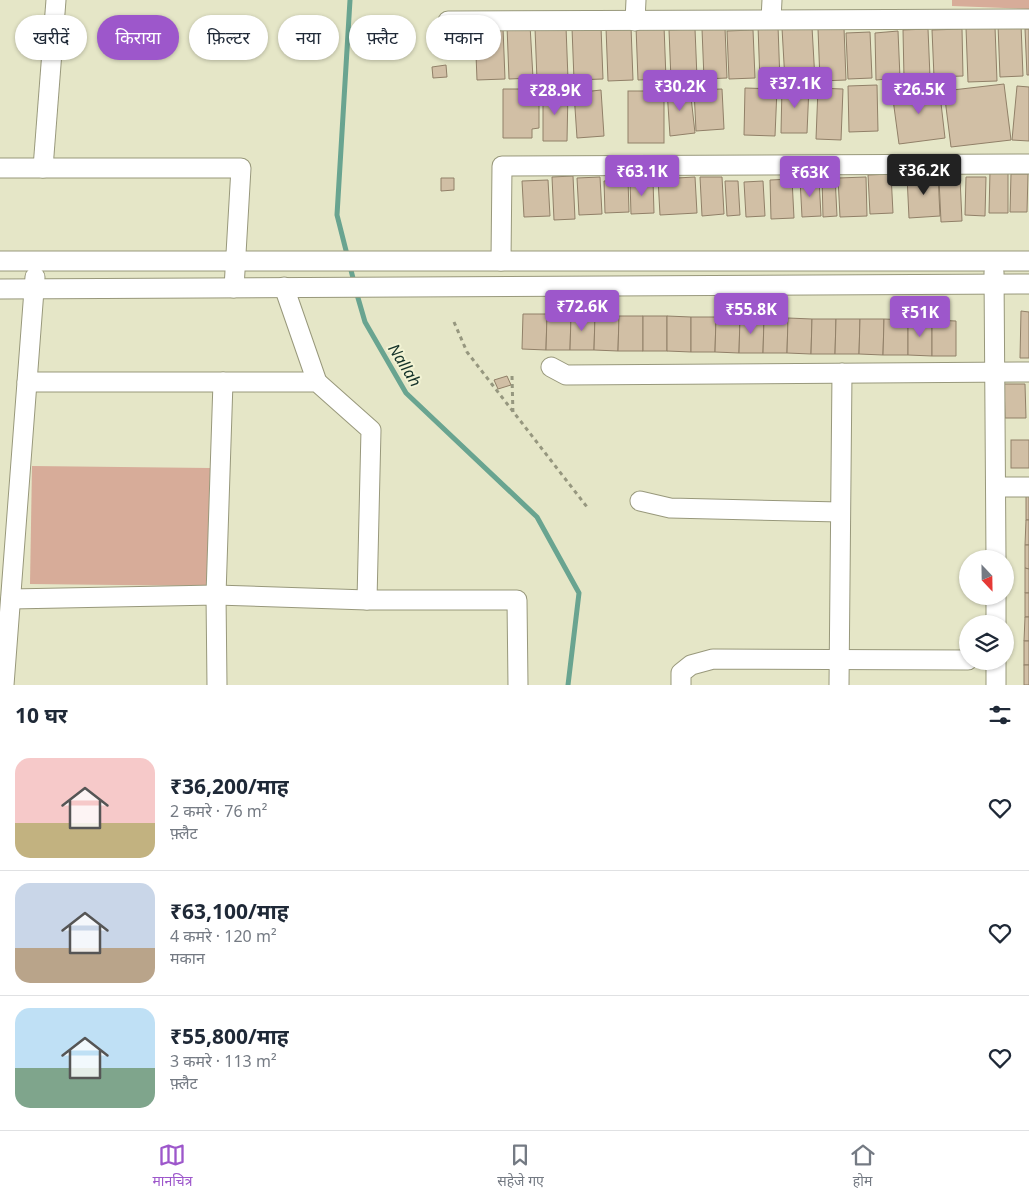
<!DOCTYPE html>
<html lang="hi">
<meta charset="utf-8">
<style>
:root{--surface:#fff;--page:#f6f6f7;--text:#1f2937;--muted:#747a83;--line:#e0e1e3;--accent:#9d57cb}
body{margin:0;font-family:"Noto Sans","Noto Sans Devanagari",sans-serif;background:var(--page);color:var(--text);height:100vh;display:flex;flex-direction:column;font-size:19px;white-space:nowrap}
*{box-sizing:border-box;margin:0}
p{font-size:16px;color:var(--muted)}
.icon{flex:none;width:28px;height:28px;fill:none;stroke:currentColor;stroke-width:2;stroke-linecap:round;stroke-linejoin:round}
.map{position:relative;height:685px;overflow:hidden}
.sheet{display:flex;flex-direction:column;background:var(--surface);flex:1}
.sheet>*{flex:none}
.guide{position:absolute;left:15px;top:15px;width:500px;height:45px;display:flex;gap:10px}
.needle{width:32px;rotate:158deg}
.controls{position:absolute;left:959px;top:550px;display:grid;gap:10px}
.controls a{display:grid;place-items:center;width:55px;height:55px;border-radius:50%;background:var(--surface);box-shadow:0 1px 4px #0004;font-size:25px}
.price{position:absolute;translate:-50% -42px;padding:0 11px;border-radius:5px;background:var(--accent);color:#fff;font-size:16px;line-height:32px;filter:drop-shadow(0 1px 2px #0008)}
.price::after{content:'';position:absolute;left:50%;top:30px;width:15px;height:11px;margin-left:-8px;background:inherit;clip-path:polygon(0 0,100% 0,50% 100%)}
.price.selected{background:#222;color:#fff}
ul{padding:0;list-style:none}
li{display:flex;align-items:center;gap:15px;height:125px;padding:0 15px}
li+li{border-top:1px solid var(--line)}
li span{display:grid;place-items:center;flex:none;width:140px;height:100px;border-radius:15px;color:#555}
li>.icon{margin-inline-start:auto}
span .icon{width:60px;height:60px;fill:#fffc;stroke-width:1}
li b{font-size:21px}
h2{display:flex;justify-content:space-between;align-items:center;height:60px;padding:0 15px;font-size:21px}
.chip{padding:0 18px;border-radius:22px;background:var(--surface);box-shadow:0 1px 4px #0004;font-size:18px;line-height:45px}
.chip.selected{background:var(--accent);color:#fff}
.tabs{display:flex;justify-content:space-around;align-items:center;height:70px;border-top:1px solid var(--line);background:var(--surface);font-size:14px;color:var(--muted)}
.tabs a{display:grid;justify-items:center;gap:2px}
.tabs .selected{color:var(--accent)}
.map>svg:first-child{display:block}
.green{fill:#d7ac99}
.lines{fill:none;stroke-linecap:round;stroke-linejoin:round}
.stream{stroke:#69a490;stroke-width:5}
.building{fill:#d1bfa5;stroke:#918068}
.minor-casing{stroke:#98987b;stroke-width:21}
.path{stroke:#96977f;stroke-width:3;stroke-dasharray:4 4;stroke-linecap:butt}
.minor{stroke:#fff;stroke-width:19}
.labels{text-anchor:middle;stroke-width:4;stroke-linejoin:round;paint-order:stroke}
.water-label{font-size:16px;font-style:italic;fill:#143229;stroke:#f2f3d4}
</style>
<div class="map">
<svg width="1029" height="685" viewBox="0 0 1029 685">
<rect width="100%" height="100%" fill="#e5e6c7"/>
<g class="green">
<path d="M952,0H1029V9L952,6Z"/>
<path d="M32,466L210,468L209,586L30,584Z"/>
</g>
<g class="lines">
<g class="stream">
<path d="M350,0L337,215L354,282"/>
<path d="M356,291L365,322L406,393L537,517L579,593L568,685"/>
</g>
</g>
<g class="building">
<path d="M1021,24L1023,76L1000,77L998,25Z"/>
<path d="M530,25L533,78L509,79L507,26Z"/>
<path d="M664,26L666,79L638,80L636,27Z"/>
<path d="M758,26H778L780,82L760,83Z"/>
<path d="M566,27L568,79L537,80L535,28Z"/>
<path d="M601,27L603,79L574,80L572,28Z"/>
<path d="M631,27L633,80L608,81L606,28Z"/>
<path d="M812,27L815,80L785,81L782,28Z"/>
<path d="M995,27L997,81L968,82L966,28Z"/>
<path d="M503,28L505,79L477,80L475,29Z"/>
<path d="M725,28L727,78L704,79L702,29Z"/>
<path d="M844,28L846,80L820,81L818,29Z"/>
<path d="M695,29L697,78L671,80L669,30Z"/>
<path d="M928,29L930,77L904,78L903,30Z"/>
<path d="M962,29L963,76L934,77L932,30Z"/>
<path d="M1025,29H1029V75H1027Z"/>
<path d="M753,30L755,78L729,79L727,31Z"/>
<path d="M898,31L900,78L876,80L875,33Z"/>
<path d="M870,32L872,78L848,79L846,33Z"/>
<path d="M446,65L447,77L433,78L432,67Z"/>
<path d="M1004,84L1011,140L951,147L944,91Z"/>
<path d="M877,85L878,131L849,132L848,86Z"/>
<path d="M782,86H809L807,133H781Z"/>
<path d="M939,86L945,138L899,144L892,92Z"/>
<path d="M1017,86L1029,87V141L1012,140Z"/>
<path d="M690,88L695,133L670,136L667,90Z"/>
<path d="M745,88L777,89L775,136L744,135Z"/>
<path d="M818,88L843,89L841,140L816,139Z"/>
<path d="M503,89H539V128L532,129V138H503Z"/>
<path d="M722,89L724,129L696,131L694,90Z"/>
<path d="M601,90L604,136L577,138L574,93Z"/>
<path d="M543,91H568L567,141H543Z"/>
<rect x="628" y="91" width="36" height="52"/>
<path d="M990,171H1008V213H989Z"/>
<path d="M891,174L893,213L870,214L868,175Z"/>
<path d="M938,174L940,216L909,218L907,176Z"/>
<path d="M1011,174H1028L1027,212H1010Z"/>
<path d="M573,176L575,219L554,220L552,177Z"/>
<path d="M835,176L837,216L823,217L822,177Z"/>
<path d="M600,177L602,214L579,215L577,178Z"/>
<path d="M695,177L697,213L660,215L658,179Z"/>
<path d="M700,177H722L724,214L702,216Z"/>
<path d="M866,177L867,216L840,217L838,178Z"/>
<path d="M966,177H986L985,216L965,215Z"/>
<path d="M441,178H454V190L441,191Z"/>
<path d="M960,178L962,221L941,222L939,179Z"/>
<path d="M628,179L629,212L605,213L604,181Z"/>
<path d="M792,179L794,218L771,219L770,180Z"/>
<path d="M800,179H819L821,216L802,217Z"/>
<path d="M548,180L550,216L524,217L522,181Z"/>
<path d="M653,180L654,213L631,214L630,181Z"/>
<path d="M725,181H738L740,215L727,216Z"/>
<path d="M763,181L765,216L746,217L744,182Z"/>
<path d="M1021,311L1029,312V358H1020Z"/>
<path d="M523,314H547L546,350L522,349Z"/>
<path d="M547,314L571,315L570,350H546Z"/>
<path d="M571,315H595L594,350H570Z"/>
<path d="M595,315L619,316L618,351L594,350Z"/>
<path d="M619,316H643V351H618Z"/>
<rect x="643" y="316" width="24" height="35"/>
<path d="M667,316L691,317V352L667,351Z"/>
<path d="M691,317H716L715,352H691Z"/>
<path d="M716,317H740L739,353L715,352Z"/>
<path d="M740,317L764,318L763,353H739Z"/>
<path d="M764,318H788L787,353H763Z"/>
<path d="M788,318L812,319L811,354L787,353Z"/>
<path d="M812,319H836L835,354H811Z"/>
<path d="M836,319H860L859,354H835Z"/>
<path d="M860,319H884L883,355L859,354Z"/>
<path d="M884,319L908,320V355H883Z"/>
<path d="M908,320H932V356L908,355Z"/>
<path d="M932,320L956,321V356H932Z"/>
<path d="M507,376L511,385L498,389L494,380Z"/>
<path d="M1004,384H1025L1026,418H1005Z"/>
<rect x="1011" y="440" width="18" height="28"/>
<rect x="1026" y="496" width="3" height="24"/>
<path d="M1026,520H1029V545H1025Z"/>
<path d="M1025,545H1029V569L1025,568Z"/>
<path d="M1025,568L1029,569V593H1025Z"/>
<rect x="1025" y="593" width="4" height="24"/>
<path d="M1025,617H1029V641H1024Z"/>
<rect x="1024" y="641" width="5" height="24"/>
<rect x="1024" y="665" width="5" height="20"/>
</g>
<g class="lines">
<g class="minor-casing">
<g id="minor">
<path d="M771,19L772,0"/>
<path d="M448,21L1029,19"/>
<path d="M635,21L636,0"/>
<path d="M0,168H241L234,288"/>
<path d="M43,168L56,0"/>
<path d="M0,261H1029"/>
<path d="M501,261L502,166L1029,164"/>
<path d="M994,272L996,559"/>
<path d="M284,287L317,382"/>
<path d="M0,289L1029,284"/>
<path d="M551,367L566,375L1029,372"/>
<path d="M27,382H317L371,430L367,600"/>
<path d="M996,487H1029"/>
<path d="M640,501L670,508L840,512"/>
<path d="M996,596V624"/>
<path d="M11,599L216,595L367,600H517L518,685"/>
<path d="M996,661V685"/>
<path d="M4,685L35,277"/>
<path d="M217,685L216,595L223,382"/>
<path d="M681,685V673L691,665L713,659L968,660"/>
<path d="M839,685L842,373"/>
</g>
</g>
<g class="path">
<path d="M454,322L467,352L587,507"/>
<path d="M512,376L513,415"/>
</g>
<use href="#minor" class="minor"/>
</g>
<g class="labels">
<g class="water-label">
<text transform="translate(405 365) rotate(58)" y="6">Nallah</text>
</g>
</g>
</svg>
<div class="controls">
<a><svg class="needle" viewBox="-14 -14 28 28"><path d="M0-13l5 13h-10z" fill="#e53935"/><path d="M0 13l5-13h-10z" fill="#747a83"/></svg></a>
<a><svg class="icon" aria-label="layers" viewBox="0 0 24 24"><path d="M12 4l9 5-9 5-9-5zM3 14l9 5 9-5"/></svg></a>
</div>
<b class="price" style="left:795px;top:109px">₹37.1K</b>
<b class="price" style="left:680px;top:112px">₹30.2K</b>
<b class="price" style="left:919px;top:115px">₹26.5K</b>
<b class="price" style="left:555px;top:116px">₹28.9K</b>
<b class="price selected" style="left:924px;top:196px">₹36.2K</b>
<b class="price" style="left:642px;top:197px">₹63.1K</b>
<b class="price" style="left:810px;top:198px">₹63K</b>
<b class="price" style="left:582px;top:332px">₹72.6K</b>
<b class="price" style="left:751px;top:335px">₹55.8K</b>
<b class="price" style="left:920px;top:338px">₹51K</b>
<div class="guide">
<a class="chip">खरीदें</a>
<a class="chip selected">किराया</a>
<a class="chip">फ़िल्टर</a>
<a class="chip">नया</a>
<a class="chip">फ़्लैट</a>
<a class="chip">मकान</a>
</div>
</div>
<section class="sheet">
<h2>10 घर<svg class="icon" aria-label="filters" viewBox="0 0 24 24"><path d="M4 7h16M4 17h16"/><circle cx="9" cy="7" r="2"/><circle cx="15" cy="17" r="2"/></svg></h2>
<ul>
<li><span style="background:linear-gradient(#f6c9c9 65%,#c2b280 0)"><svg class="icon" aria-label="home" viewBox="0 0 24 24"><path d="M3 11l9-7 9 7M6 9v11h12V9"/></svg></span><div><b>₹36,200/माह</b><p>2 कमरे · 76 m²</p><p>फ़्लैट</p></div><svg class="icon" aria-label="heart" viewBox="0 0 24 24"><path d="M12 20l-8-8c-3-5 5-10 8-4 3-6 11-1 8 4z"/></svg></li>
<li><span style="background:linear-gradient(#c9d6e8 65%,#b9a48a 0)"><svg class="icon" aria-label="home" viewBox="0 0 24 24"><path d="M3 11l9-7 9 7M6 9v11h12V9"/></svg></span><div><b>₹63,100/माह</b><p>4 कमरे · 120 m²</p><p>मकान</p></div><svg class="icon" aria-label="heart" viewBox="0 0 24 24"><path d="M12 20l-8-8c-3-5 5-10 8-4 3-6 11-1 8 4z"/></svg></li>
<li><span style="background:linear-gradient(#bfe0f5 60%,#7fa58c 0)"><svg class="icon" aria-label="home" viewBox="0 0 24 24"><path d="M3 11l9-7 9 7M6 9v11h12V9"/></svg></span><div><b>₹55,800/माह</b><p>3 कमरे · 113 m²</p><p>फ़्लैट</p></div><svg class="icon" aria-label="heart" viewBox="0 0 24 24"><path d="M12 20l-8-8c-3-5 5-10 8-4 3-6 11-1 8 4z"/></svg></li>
</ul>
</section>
<nav class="tabs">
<a class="selected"><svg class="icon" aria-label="map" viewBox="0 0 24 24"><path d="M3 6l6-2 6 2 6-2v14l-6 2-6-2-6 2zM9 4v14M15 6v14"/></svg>मानचित्र</a>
<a><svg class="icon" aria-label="saved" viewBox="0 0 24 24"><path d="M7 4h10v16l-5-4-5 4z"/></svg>सहेजे गए</a>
<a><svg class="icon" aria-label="home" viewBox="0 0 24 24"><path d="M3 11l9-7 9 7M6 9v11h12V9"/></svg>होम</a>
</nav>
